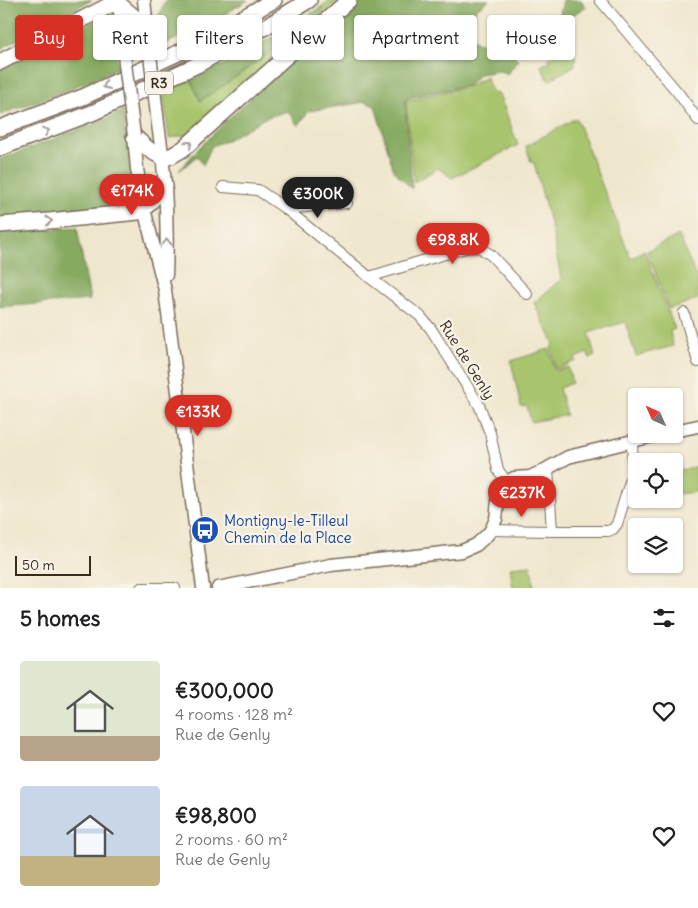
<!DOCTYPE html>
<meta charset="utf-8">
<style>
:root{--surface:#fff;--page:#f6f6f6;--text:#202124;--muted:#757577;--accent:#d93025}
body{margin:0;font-family:Delius,sans-serif;background:var(--page);color:var(--text);height:100vh;display:flex;flex-direction:column;font-size:19px;white-space:nowrap}
*{box-sizing:border-box;margin:0}
p{font-size:16px;color:var(--muted)}
.icon{flex:none;width:28px;height:28px;fill:none;stroke:currentColor;stroke-width:2;stroke-linecap:round;stroke-linejoin:round}
.map{position:relative;height:588px;overflow:hidden}
.details{display:flex;flex-direction:column;background:var(--surface);flex:1}
.details>*{flex:none}
.guide{position:absolute;left:15px;top:15px;width:669px;height:45px;display:flex;gap:10px}
.needle{width:32px;rotate:315deg}
.controls{position:absolute;left:628px;top:388px;display:grid;gap:10px}
.controls a{display:grid;place-items:center;width:55px;height:55px;border-radius:5px;background:var(--surface);box-shadow:0 1px 4px #0004;font-size:25px}
.scale{position:absolute;left:15px;bottom:12px;width:76px;box-sizing:border-box;padding-left:5px;border:2px solid #3b2a1e;border-top:0;font-size:14px;line-height:18px;white-space:nowrap;color:#3b2a1e;-webkit-text-stroke:4px #f7f3e8;paint-order:stroke}
.price{position:absolute;translate:-50% -42px;padding:0 11px;border-radius:18px;background:var(--accent);color:#fff;font-size:16px;line-height:32px;filter:drop-shadow(0 1px 2px #0008)}
.price::after{content:'';position:absolute;left:50%;top:30px;width:15px;height:11px;margin-left:-8px;background:inherit;clip-path:polygon(0 0,100% 0,50% 100%)}
.price.selected{background:#222;color:#fff}
ul{padding:0;list-style:none}
li{display:flex;align-items:center;gap:15px;height:125px;padding:0 20px}
li span{display:grid;place-items:center;flex:none;width:140px;height:100px;border-radius:5px;color:#555}
li>.icon{margin-inline-start:auto}
span .icon{width:60px;height:60px;fill:#fffc;stroke-width:1}
li b{font-size:21px}
h2{display:flex;justify-content:space-between;align-items:center;height:60px;padding:0 20px;font-size:21px}
.chip{padding:0 18px;border-radius:5px;background:var(--surface);box-shadow:0 1px 4px #0004;font-size:18px;line-height:45px}
.chip.selected{background:var(--accent);color:#fff}
.map>svg:first-child{display:block}
.green{fill:#a8c56d;stroke:#727846}
.forest{fill:#86aa60;stroke:#606a3f}
.lines{fill:none;stroke-linecap:round;stroke-linejoin:round}
.minor-casing{stroke:#7a6c5b;stroke-width:12}
.major-casing{stroke:#7a6c5b;stroke-width:15}
.highway-casing{stroke:#7a6c5b;stroke-width:18}
.minor{stroke:#fff;stroke-width:10}
.major{stroke:#fff;stroke-width:12}
.highway{stroke:#fff;stroke-width:15}
.major-bridge-casing{stroke:#7a6c5b;stroke-width:15;stroke-linecap:butt}
.major-bridge{stroke:#fff;stroke-width:12}
.oneway{stroke:#a79f9a}
.labels{text-anchor:middle;stroke-width:4.5;stroke-linejoin:round;paint-order:stroke}
.shield{fill:#f7f3e8;stroke:#73665b;stroke-width:1}
.shield-label{font-size:14px;font-weight:bold;fill:#3b2a1e}
.street-label{font-size:15px;fill:#3b2a1e;stroke:#f7f3e8}
.transit-label{font-size:15px;fill:#164399;stroke:#f7f3e8;text-anchor:start}
</style>
<div class="map">
<svg width="698" height="588" viewBox="0 0 698 588">
<rect width="100%" height="100%" fill="#f7f3e8"/>
<filter id="ink" filterUnits="userSpaceOnUse"><feTurbulence type="fractalNoise" baseFrequency=".02" numOctaves="2"/><feDisplacementMap in="SourceGraphic" scale="10" xChannelSelector="R" yChannelSelector="G"/><feConvolveMatrix kernelMatrix="1 2 1 2 8 2 1 2 1" color-interpolation-filters="sRGB"/></filter>
<filter id="wash" filterUnits="userSpaceOnUse"><feTurbulence type="fractalNoise" baseFrequency=".0096" numOctaves="4" result="noise"/><feDisplacementMap in="SourceGraphic" scale="20" xChannelSelector="R" yChannelSelector="G"/><feGaussianBlur stdDeviation="1.12" result="paint"/><feColorMatrix in="noise" values="0 0 0 0 0 0 0 0 0 0 0 0 0 0 0 0 0 1.4 0 .05"/><feComposite in="paint" operator="in"/></filter>
<g filter="url(#wash)">
<rect width="100%" height="100%" fill="#efe7cd"/>
<g class="green">
<path d="M330,0H339L222,102L186,135L169,138L163,93L191,80L200,101L319,15L324,5Z"/>
<path d="M569,45L576,58L574,66L550,80L547,78L541,66L550,61L548,58Z"/>
<path d="M486,77L493,93L499,94L518,145L452,178L438,168L414,182L406,101L469,86Z"/>
<path d="M576,118L631,259L644,250L675,329L670,331L673,346L636,356L625,322L589,333L595,356L590,358L587,353L575,358L576,361L556,369L551,347L554,344L534,303L561,279L552,230L534,163L531,162L526,146Z"/>
<path d="M679,235L698,282V299L669,309L647,251Z"/>
<path d="M549,349L555,371L568,367L572,383L559,388L566,415L531,422L527,406L521,407L511,361Z"/>
<path d="M676,465L679,469C685,470 689,470 693,467H697L696,492L674,494V466Z"/>
<path d="M531,565L534,588H513L510,567Z"/>
</g>
<g class="forest">
<path d="M0,0H92L0,49Z"/>
<path d="M166,0H248L225,14L158,48L156,20Z"/>
<path d="M361,0H489L476,9L468,35L479,43L493,44L510,48L518,61L507,74L500,71L480,74L468,85L413,97L405,100L412,189L394,171L375,106L365,102L309,111L298,126L288,111L265,118L227,140L212,146L203,165L197,156L179,171L194,153L229,118Z"/>
<path d="M563,0H581L586,7L535,37L523,33L545,19H559Z"/>
<path d="M324,5L319,15L239,75L200,101L191,80C238,59 281,32 324,5Z"/>
<path d="M111,12L118,68L70,89L0,115V68Z"/>
<path d="M123,111L135,200L126,204L0,217V159L97,123Z"/>
<path d="M77,227L90,300L0,307V232Z"/>
</g>
</g>
<g filter="url(#ink)">
<g class="lines">
<g class="minor-casing">
<g id="minor">
<path d="M600,0L679,94L698,120"/>
<path d="M223,187L258,190L286,209L369,277L420,316L431,329L479,405L490,433L498,470L507,482"/>
<path d="M286,209L347,203"/>
<path d="M369,277L465,248L479,247L491,255L527,294"/>
<path d="M684,313L698,362"/>
<path d="M548,469L552,531H608L613,529L617,524L633,472L632,441"/>
<path d="M491,530L552,531"/>
<path d="M141,588H151"/>
<path d="M153,588H175"/>
</g>
</g>
<g class="major-casing">
<g id="major">
<path d="M119,0L122,39"/>
<path d="M144,0L147,28"/>
<path d="M158,124C166,174 168,224 166,275"/>
<path d="M134,136L137,169L144,209L165,290L203,588"/>
<path d="M674,431L698,426"/>
<path d="M218,588L331,565L462,551L476,545L488,534L491,530L496,519L499,491L507,482L514,478L530,477L543,471L568,457L661,434"/>
</g>
</g>
<g class="highway-casing">
<g id="highway">
<path d="M0,62L110,5L119,4L147,28"/>
<path d="M0,128L83,97L191,47L274,0"/>
<path d="M134,136C140,142 155,156 164,157C171,158 177,152 183,149L349,0"/>
<path d="M0,148L92,113L197,65L272,23L309,0"/>
<path d="M0,225L49,221L138,212L144,209L165,186"/>
</g>
</g>
<use href="#minor" class="minor"/>
<use href="#major" class="major"/>
<use href="#highway" class="highway"/>
<g class="major-bridge-casing">
<g id="major-bridge">
<path d="M147,28L158,124"/>
<path d="M122,39L134,136"/>
</g>
</g>
<use href="#major-bridge" class="major-bridge"/>
</g>
<defs><path id="oneway-chevron" d="M-2-3.5L2.5 0L-2 3.5" fill="none" stroke-width="1.6" stroke-linecap="round" stroke-linejoin="round" transform="scale(1.25)"/></defs>
<g class="oneway">
<use href="#oneway-chevron" transform="translate(106 86) rotate(155)"/>
<use href="#oneway-chevron" transform="translate(46 131) rotate(-21)"/>
<use href="#oneway-chevron" transform="translate(189 144) rotate(-41)"/>
<use href="#oneway-chevron" transform="translate(49 221) rotate(-5)"/>
<use href="#oneway-chevron" transform="translate(167 242) rotate(-89)"/>
</g>
</g>
<defs>
<g id="bus-disc" transform="scale(1.4375)"><circle r="9.5" fill="#1a4fb4" stroke="#f7f3e8"/><path d="M-5-6H5V4H4V6H2V4H-2V6H-4V4H-5ZM-3.5-4V0h7V-4ZM-3.5 1.2v1.5H-2V1.2ZM2 1.2v1.5H3.5V1.2Z" fill="#fff"/></g>
</defs>
<g fill-rule="evenodd">
<use href="#bus-disc" x="205" y="530"/>
</g>
<g class="labels">
<rect class="shield" x="145" y="71.5" width="28" height="23" rx="4"/>
<g class="shield-label">
<text x="159" y="88">R3</text>
</g>
<g class="street-label">
<text transform="translate(467 360) rotate(58)" y="5">Rue de Genly</text>
</g>
<g class="transit-label">
<text x="224" y="526">Montigny-le-Tilleul<tspan x="224" dy="17">Chemin de la Place</tspan></text>
</g>
</g>
</svg>
<div class="controls">
<a><svg class="needle" viewBox="-14 -14 28 28"><path d="M0-13l5 13h-10z" fill="#e53935"/><path d="M0 13l5-13h-10z" fill="#757577"/></svg></a>
<a><svg class="icon" aria-label="locate" viewBox="0 0 24 24"><circle cx="12" cy="12" r="6"/><path d="M12 2v4M12 18v4M2 12h4M18 12h4"/></svg></a>
<a><svg class="icon" aria-label="layers" viewBox="0 0 24 24"><path d="M12 4l9 5-9 5-9-5zM3 14l9 5 9-5"/></svg></a>
</div>
<div class="scale">50 m</div>
<b class="price" style="left:132px;top:216px">€174K</b>
<b class="price selected" style="left:318px;top:219px">€300K</b>
<b class="price" style="left:453px;top:265px">€98.8K</b>
<b class="price" style="left:198px;top:437px">€133K</b>
<b class="price" style="left:522px;top:518px">€237K</b>
<div class="guide">
<a class="chip selected">Buy</a>
<a class="chip">Rent</a>
<a class="chip">Filters</a>
<a class="chip">New</a>
<a class="chip">Apartment</a>
<a class="chip">House</a>
</div>
</div>
<section class="details">
<h2>5 homes<svg class="icon" aria-label="filters" viewBox="0 0 24 24"><path d="M4 7h16M4 17h16"/><circle cx="9" cy="7" r="2"/><circle cx="15" cy="17" r="2"/></svg></h2>
<ul>
<li><span style="background:linear-gradient(#dfe7d0 75%,#b9a48a 0)"><svg class="icon" aria-label="home" viewBox="0 0 24 24"><path d="M3 11l9-7 9 7M6 9v11h12V9"/></svg></span><div><b>€300,000</b><p>4 rooms · 128 m²</p><p>Rue de Genly</p></div><svg class="icon" aria-label="heart" viewBox="0 0 24 24"><path d="M12 20l-8-8c-3-5 5-10 8-4 3-6 11-1 8 4z"/></svg></li>
<li><span style="background:linear-gradient(#c9d6e8 70%,#c2b280 0)"><svg class="icon" aria-label="home" viewBox="0 0 24 24"><path d="M3 11l9-7 9 7M6 9v11h12V9"/></svg></span><div><b>€98,800</b><p>2 rooms · 60 m²</p><p>Rue de Genly</p></div><svg class="icon" aria-label="heart" viewBox="0 0 24 24"><path d="M12 20l-8-8c-3-5 5-10 8-4 3-6 11-1 8 4z"/></svg></li>
</ul>
</section>
